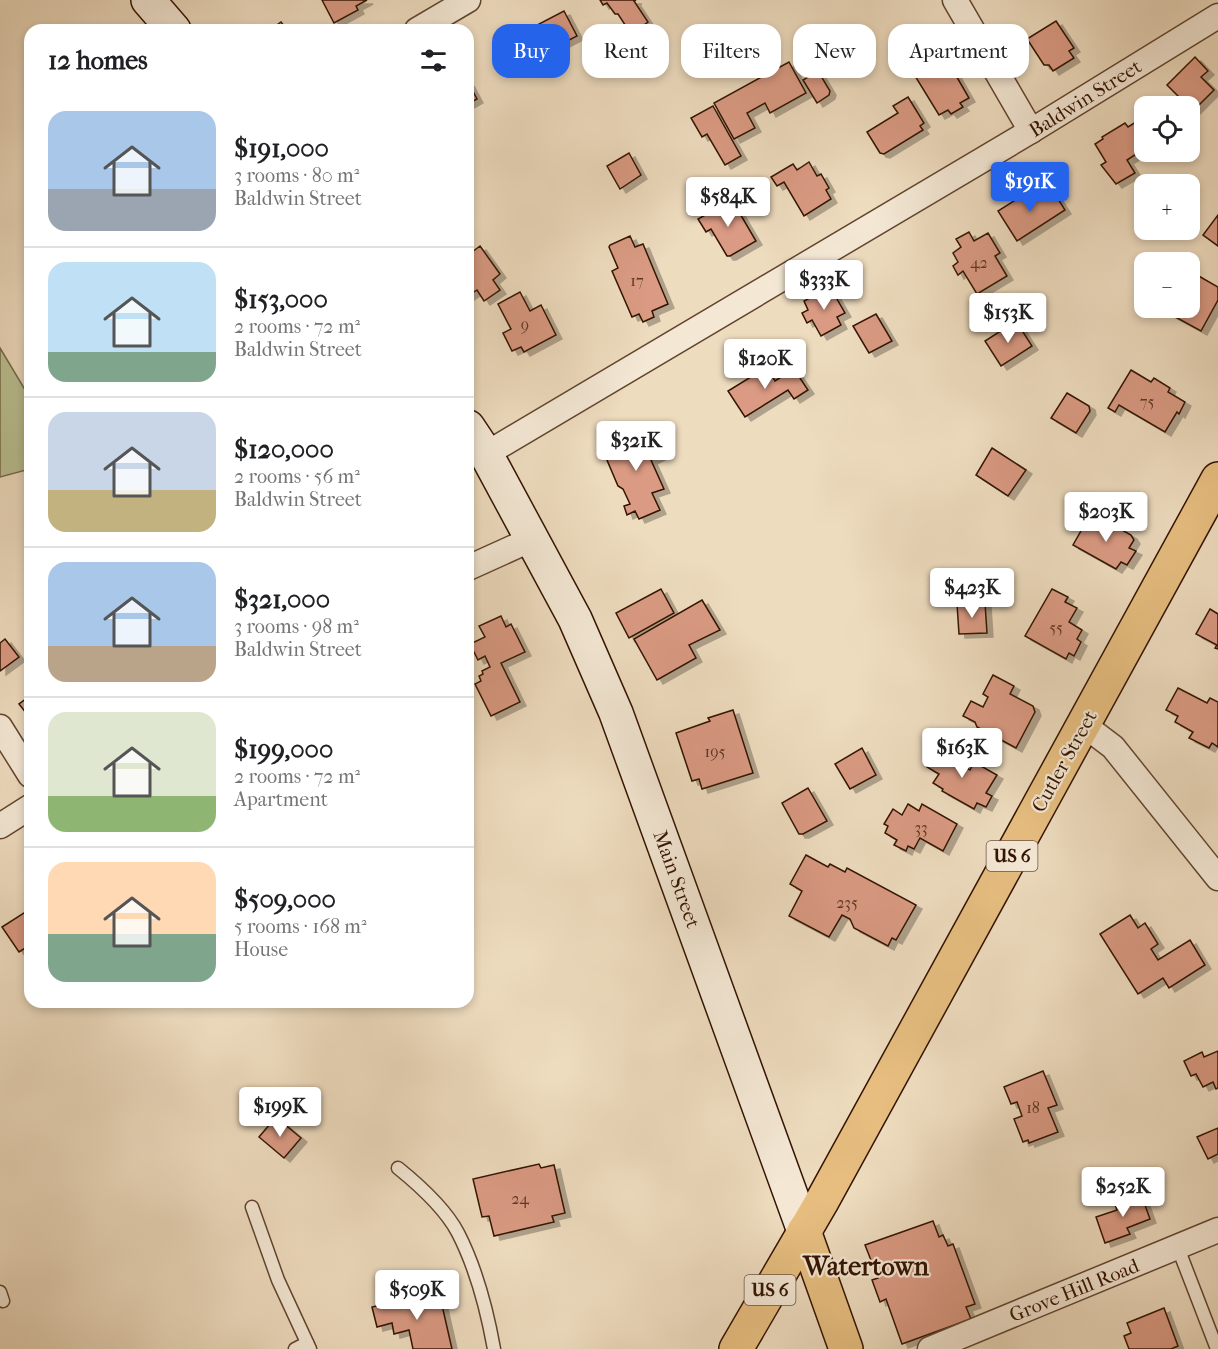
<!DOCTYPE html>
<meta charset="utf-8">
<style>
:root{--surface:#fff;--page:#f6f6f6;--text:#202124;--muted:#757577;--line:#e0e0e0;--accent:#2563eb}
body{margin:0;font-family:"IM FELL French Canon",serif;background:var(--page);color:var(--text);height:100vh;display:flex;flex-direction:column;font-size:22px;white-space:nowrap}
*{box-sizing:border-box;margin:0}
p{font-size:20px;color:var(--muted)}
.icon{flex:none;width:33px;height:33px;fill:none;stroke:currentColor;stroke-width:2;stroke-linecap:round;stroke-linejoin:round}
.map{position:relative;flex:1;overflow:hidden}
.sheet{position:absolute;left:24px;top:24px;width:450px;height:984px;display:flex;flex-direction:column;background:var(--surface);border-radius:18px;box-shadow:0 3px 9px #0003}
.sheet>*{flex:none}
.top-card{position:absolute;left:492px;top:24px;width:570px;height:54px;display:flex;gap:12px}
.tools{position:absolute;left:1134px;top:96px;display:grid;gap:12px}
.tools a{display:grid;place-items:center;width:66px;height:66px;border-radius:12px;background:var(--surface);box-shadow:0 3px 9px #0003;font-size:30px}
.price{position:absolute;translate:-50% -51px;padding:0 14px;border-radius:6px;background:#fff;color:#222;font-size:20px;line-height:39px;filter:drop-shadow(0 2px 3px #0008)}
.price::after{content:'';position:absolute;left:50%;top:36px;width:18px;height:14px;margin-left:-9px;background:inherit;clip-path:polygon(0 0,100% 0,50% 100%)}
.price.selected{background:var(--accent);color:#fff}
ul{padding:0;list-style:none}
li{display:flex;align-items:center;gap:18px;height:150px;padding:0 24px}
li+li{border-top:2px solid var(--line)}
li span{display:grid;place-items:center;flex:none;width:168px;height:120px;border-radius:18px;color:#555}
li>.icon{margin-inline-start:auto}
span .icon{width:72px;height:72px;fill:#fffc;stroke-width:1}
li b{font-size:26px}
h2{display:flex;justify-content:space-between;align-items:center;height:72px;padding:0 24px;font-size:26px}
.chip{padding:0 21px;border-radius:18px;background:var(--surface);box-shadow:0 3px 9px #0003;font-size:21px;line-height:54px}
.chip.selected{background:var(--accent);color:#fff}
.map>svg:first-child{display:block}
.green{fill:#b9c092;stroke:#766a4a;stroke-width:1.5}
.building{fill:#da9a83;stroke:#331301;stroke-width:1.5;filter:url(#shadow)}
.lines{fill:none;stroke-linecap:round;stroke-linejoin:round}
.service-casing{stroke:#624530;stroke-width:15}
.minor-casing{stroke:#624530;stroke-width:27}
.secondary-casing{stroke:#331301;stroke-width:36}
.primary-casing{stroke:#331301;stroke-width:36}
.service{stroke:#f4e8d5;stroke-width:12}
.minor{stroke:#f4e8d5;stroke-width:24}
.secondary{stroke:#f4e8d5;stroke-width:33}
.primary{stroke:#e7be80;stroke-width:33}
.labels{text-anchor:middle;stroke-width:4.5;stroke-linejoin:round;paint-order:stroke}
.number-label{font-size:16px;fill:#5d3522}
.shield{fill:#f4e8d5;stroke:#6d5341;stroke-width:1.5}
.shield-label{font-size:18px;font-weight:bold;fill:#331301}
.street-label{font-size:20px;fill:#331301;stroke:#f4e8d5}
.district-label{font-size:26px;font-weight:bold;fill:#331301;stroke:#f4e8d5}
</style>
<div class="map">
<svg width="1218" height="1349" viewBox="0 0 1218 1349">
<defs>
<filter id="shadow"><feDropShadow dx="6" dy="4" stdDeviation="0" flood-color="#0004"/></filter>
</defs>
<rect width="100%" height="100%" fill="#eedcbf"/>
<filter id="stains"><feTurbulence type="fractalNoise" baseFrequency=".00333" numOctaves="4"/><feColorMatrix values="0 0 0 0 .2 0 0 0 0 .09 0 0 0 0 .02 0 0 0 .5 -.17"/></filter>
<radialGradient id="worn" r=".72"><stop offset=".6" stop-color="#630" stop-opacity="0"/><stop offset="1" stop-color="#630" stop-opacity=".3"/></radialGradient>
<path class="green" d="M0,348L30,398V469L0,477Z"/>
<g class="building">
<path d="M322,0H367L356,6L358,10L334,23Z"/>
<path d="M600,0H636L634,1L648,22L631,34L618,14H615L607,3L603,5Z"/>
<path d="M564,11L577,36L548,51L543,42L547,40L539,24Z"/>
<path d="M1056,21L1074,48L1069,51L1074,58L1053,71L1049,65H1044L1027,39Z"/>
<path d="M281,22L287,30H270Z"/>
<path d="M943,53L969,98L960,103L963,107L951,114L948,110L939,115L912,71Z"/>
<path d="M1195,57L1208,71L1201,77L1214,90L1193,111L1167,85Z"/>
<path d="M789,62L806,93L770,113L765,103L747,113L755,128L734,139L714,103Z"/>
<path d="M818,71L830,91L829,95L817,103L803,80Z"/>
<path d="M468,82L477,99L468,104Z"/>
<path d="M908,97L924,123L920,126L923,130L884,154L880,153L867,132L898,113L893,106Z"/>
<path d="M713,106L741,156L725,165L707,134L702,137L691,118Z"/>
<path d="M1144,117V149L1127,160L1135,173L1116,184L1101,165L1106,162L1095,144L1103,139L1102,137L1125,123L1128,127Z"/>
<path d="M629,153L641,175L620,189L607,166Z"/>
<path d="M809,162L817,176L821,174L829,188L826,190L831,199L804,216L784,182L777,186L771,177L793,164L797,170Z"/>
<path d="M1036,187L1044,200L1055,194L1065,210L1017,241L998,211Z"/>
<path d="M732,200L756,241L730,256H727L711,229L706,232L698,219Z"/>
<path d="M1218,215V246L1203,235Z"/>
<path d="M969,232L974,241L988,233L1000,253L995,256L1007,276L977,294L963,271L958,275L953,266L958,262L953,253L961,247L956,239Z"/>
<path d="M630,236L635,247L643,244L668,304L652,311L654,317L643,322L639,314L632,317L612,271L618,268L609,247L610,245Z"/>
<path d="M480,246L500,274L493,280L500,290L484,301L477,290L468,296V255Z"/>
<path d="M1190,271L1218,287V300L1201,331L1168,313L1171,308H1190Z"/>
<path d="M830,287L845,313L837,317L841,325L821,336L812,320L807,323L802,313L808,310L804,301Z"/>
<path d="M520,292L530,311L541,305L556,335L524,352L521,347L512,351L503,333L511,329L498,304Z"/>
<path d="M876,314L892,341L869,353L853,326Z"/>
<path d="M1016,321L1032,346L1001,366L985,341Z"/>
<path d="M767,367L775,381L794,369L808,390L794,399L788,390L745,417L728,391Z"/>
<path d="M1131,370L1151,382L1154,378L1170,388L1168,392L1185,402L1179,414L1177,412L1165,432L1119,405L1115,412L1108,408Z"/>
<path d="M1067,393L1089,406L1090,411L1076,433L1051,418Z"/>
<path d="M648,431L659,456L651,460L664,489L652,493L660,510L639,519L635,511L627,515L624,506L630,504L623,489L618,486L604,453L614,448L617,437L627,432L641,435Z"/>
<path d="M992,448L1026,470L1008,496L976,475Z"/>
<path d="M1090,515L1107,525L1108,522L1131,535L1134,540L1129,548L1136,551L1127,565L1121,562L1116,569L1073,545Z"/>
<path d="M661,589L674,613L629,638L616,613Z"/>
<path d="M1052,589L1068,597L1065,602L1077,608L1069,622L1082,630L1077,639L1081,642L1074,656L1069,653L1066,659L1025,636Z"/>
<path d="M702,600L720,630L689,645L696,658L657,680L634,639Z"/>
<path d="M985,603L987,633L959,634L957,604Z"/>
<path d="M1210,609L1218,614V649L1215,648L1217,645L1196,634Z"/>
<path d="M501,616L506,627L511,624L525,652L501,663L520,702L491,716L475,684L481,681L479,676L483,674L482,671L490,667L485,656L478,660L470,644L485,637L479,626Z"/>
<path d="M5,639L19,657L0,671V643Z"/>
<path d="M993,675L1014,686L1010,694L1033,706L1035,712L1016,748L977,727L975,722L963,716L971,701L983,707L988,697L983,694Z"/>
<path d="M1178,688L1207,703L1210,698L1218,702V747L1212,743L1209,748L1189,738L1193,732L1175,722L1178,716L1166,710Z"/>
<path d="M30,696V718L19,704Z"/>
<path d="M733,710L753,773L702,789L699,779L692,781L676,733L710,721L708,718Z"/>
<path d="M941,743L956,752L952,759L970,770L974,762L997,775L986,793L992,796L986,807L977,803L974,809L942,791L943,789L933,783L939,774L927,767Z"/>
<path d="M862,748L876,775L850,789L835,764Z"/>
<path d="M808,788L827,821L803,834H799L782,803Z"/>
<path d="M908,804L919,811L922,804L957,824L943,851L920,838L914,849L908,846L906,851L894,845L897,840L885,833L888,826L884,824L893,809L902,815Z"/>
<path d="M806,855L828,867L830,864L845,872L847,868L916,905L896,940L892,938L888,946L854,928L850,919L842,915L829,937L789,916L802,891L790,884Z"/>
<path d="M30,909V945L19,952L2,927Z"/>
<path d="M1130,915L1138,928L1145,923L1158,944L1151,949L1158,960L1190,940L1205,965L1169,988L1163,978L1138,994L1100,934Z"/>
<path d="M1218,1051V1088L1216,1089L1213,1082L1203,1087L1196,1074L1191,1076L1184,1061L1202,1052L1204,1057Z"/>
<path d="M1043,1071L1057,1105L1048,1108L1058,1132L1029,1143L1028,1140L1023,1142L1014,1119L1022,1116L1017,1102L1011,1104L1004,1087Z"/>
<path d="M276,1117L301,1138L284,1158L259,1137Z"/>
<path d="M1218,1128V1154L1208,1159L1197,1137Z"/>
<path d="M539,1164L541,1168L554,1165L565,1213L552,1216L554,1222L494,1236L489,1216L482,1217L473,1179Z"/>
<path d="M1141,1194L1150,1219L1127,1228L1130,1234L1105,1243L1096,1217L1117,1210L1115,1204Z"/>
<path d="M933,1221L939,1237L943,1235L948,1246L953,1244L975,1304L966,1307L971,1319L902,1344L886,1299L880,1302L872,1280L878,1278L865,1245Z"/>
<path d="M439,1292L452,1349H413L409,1330L394,1334L392,1323L377,1327L372,1307Z"/>
<path d="M1164,1308L1178,1346L1171,1349H1129L1124,1336L1131,1333L1127,1323Z"/>
</g>
<g class="lines">
<g class="service-casing">
<g id="service">
<path d="M398,1168C419,1185 445,1208 458,1233C476,1268 487,1310 494,1349"/>
<path d="M252,1207L278,1280L310,1349"/>
<path d="M1178,1248L1217,1349"/>
<path d="M0,1292L3,1301"/>
<path d="M295,1349L307,1343"/>
</g>
</g>
<g class="minor-casing">
<g id="minor">
<path d="M955,0L1031,131"/>
<path d="M417,30L468,0"/>
<path d="M486,454L1031,131L1218,16"/>
<path d="M468,568L532,539"/>
<path d="M1084,725L1113,747L1218,878"/>
<path d="M0,727L30,775"/>
<path d="M0,826L30,807"/>
<path d="M930,1349L1218,1230"/>
</g>
</g>
<g class="secondary-casing">
<g id="secondary">
<path d="M148,0L174,30"/>
<path d="M468,427L486,454L575,619L616,713L804,1231"/>
</g>
</g>
<g class="primary-casing">
<g id="primary">
<path d="M804,1231L846,1349"/>
<path d="M736,1349L821,1203L1218,479"/>
</g>
</g>
<use href="#service" class="service"/>
<use href="#minor" class="minor"/>
<use href="#secondary" class="secondary"/>
<use href="#primary" class="primary"/>
</g>
<g class="labels">
<g class="number-label">
<text x="979" y="268">42</text>
<text x="637" y="286">17</text>
<text x="525" y="330">9</text>
<text x="1147" y="407">75</text>
<text x="1056" y="633">55</text>
<text x="715" y="757">195</text>
<text x="921" y="833">33</text>
<text x="847" y="908">235</text>
<text x="1033" y="1113">18</text>
<text x="520" y="1204">24</text>
</g>
<g class="shield">
<rect x="986.5" y="841" width="51" height="30" rx="4.5"/>
<rect x="744.5" y="1275" width="51" height="30" rx="4.5"/>
</g>
<g class="shield-label">
<text x="1012" y="862">US 6</text>
<text x="770" y="1296">US 6</text>
</g>
<g class="street-label">
<text transform="translate(1085 98) rotate(-32)" y="7">Baldwin Street</text>
<text transform="translate(1064 761) rotate(-61)" y="7">Cutler Street</text>
<text transform="translate(677 879) rotate(70)" y="7">Main Street</text>
<text transform="translate(1074 1290) rotate(-22)" y="7">Grove Hill Road</text>
</g>
<g class="district-label">
<text x="866" y="1275">Watertown</text>
</g>
</g>
<rect width="100%" height="100%" filter="url(#stains)"/>
<rect width="100%" height="100%" fill="url(#worn)"/>
</svg>
<div class="tools">
<a><svg class="icon" aria-label="locate" viewBox="0 0 24 24"><circle cx="12" cy="12" r="6"/><path d="M12 2v4M12 18v4M2 12h4M18 12h4"/></svg></a>
<a>+</a>
<a>−</a>
</div>
<b class="price selected" style="left:1030px;top:213px">$191K</b>
<b class="price" style="left:728px;top:228px">$584K</b>
<b class="price" style="left:824px;top:311px">$333K</b>
<b class="price" style="left:1008px;top:344px">$153K</b>
<b class="price" style="left:765px;top:390px">$120K</b>
<b class="price" style="left:636px;top:472px">$321K</b>
<b class="price" style="left:1106px;top:543px">$203K</b>
<b class="price" style="left:972px;top:619px">$423K</b>
<b class="price" style="left:962px;top:779px">$163K</b>
<b class="price" style="left:280px;top:1138px">$199K</b>
<b class="price" style="left:1123px;top:1218px">$252K</b>
<b class="price" style="left:417px;top:1321px">$509K</b>
<div class="top-card">
<a class="chip selected">Buy</a>
<a class="chip">Rent</a>
<a class="chip">Filters</a>
<a class="chip">New</a>
<a class="chip">Apartment</a>
</div>
<section class="sheet">
<h2>12 homes<svg class="icon" aria-label="filters" viewBox="0 0 24 24"><path d="M4 7h16M4 17h16"/><circle cx="9" cy="7" r="2"/><circle cx="15" cy="17" r="2"/></svg></h2>
<ul>
<li><span style="background:linear-gradient(#a9c7e8 65%,#9aa5b1 0)"><svg class="icon" aria-label="home" viewBox="0 0 24 24"><path d="M3 11l9-7 9 7M6 9v11h12V9"/></svg></span><div><b>$191,000</b><p>3 rooms · 80 m²</p><p>Baldwin Street</p></div></li>
<li><span style="background:linear-gradient(#bfe0f5 75%,#7fa58c 0)"><svg class="icon" aria-label="home" viewBox="0 0 24 24"><path d="M3 11l9-7 9 7M6 9v11h12V9"/></svg></span><div><b>$153,000</b><p>2 rooms · 72 m²</p><p>Baldwin Street</p></div></li>
<li><span style="background:linear-gradient(#c9d6e8 65%,#c2b280 0)"><svg class="icon" aria-label="home" viewBox="0 0 24 24"><path d="M3 11l9-7 9 7M6 9v11h12V9"/></svg></span><div><b>$120,000</b><p>2 rooms · 56 m²</p><p>Baldwin Street</p></div></li>
<li><span style="background:linear-gradient(#a9c7e8 70%,#b9a48a 0)"><svg class="icon" aria-label="home" viewBox="0 0 24 24"><path d="M3 11l9-7 9 7M6 9v11h12V9"/></svg></span><div><b>$321,000</b><p>3 rooms · 98 m²</p><p>Baldwin Street</p></div></li>
<li><span style="background:linear-gradient(#dfe7d0 70%,#8fb573 0)"><svg class="icon" aria-label="home" viewBox="0 0 24 24"><path d="M3 11l9-7 9 7M6 9v11h12V9"/></svg></span><div><b>$199,000</b><p>2 rooms · 72 m²</p><p>Apartment</p></div></li>
<li><span style="background:linear-gradient(#ffd9b3 60%,#7fa58c 0)"><svg class="icon" aria-label="home" viewBox="0 0 24 24"><path d="M3 11l9-7 9 7M6 9v11h12V9"/></svg></span><div><b>$509,000</b><p>5 rooms · 168 m²</p><p>House</p></div></li>
</ul>
</section>
</div>
